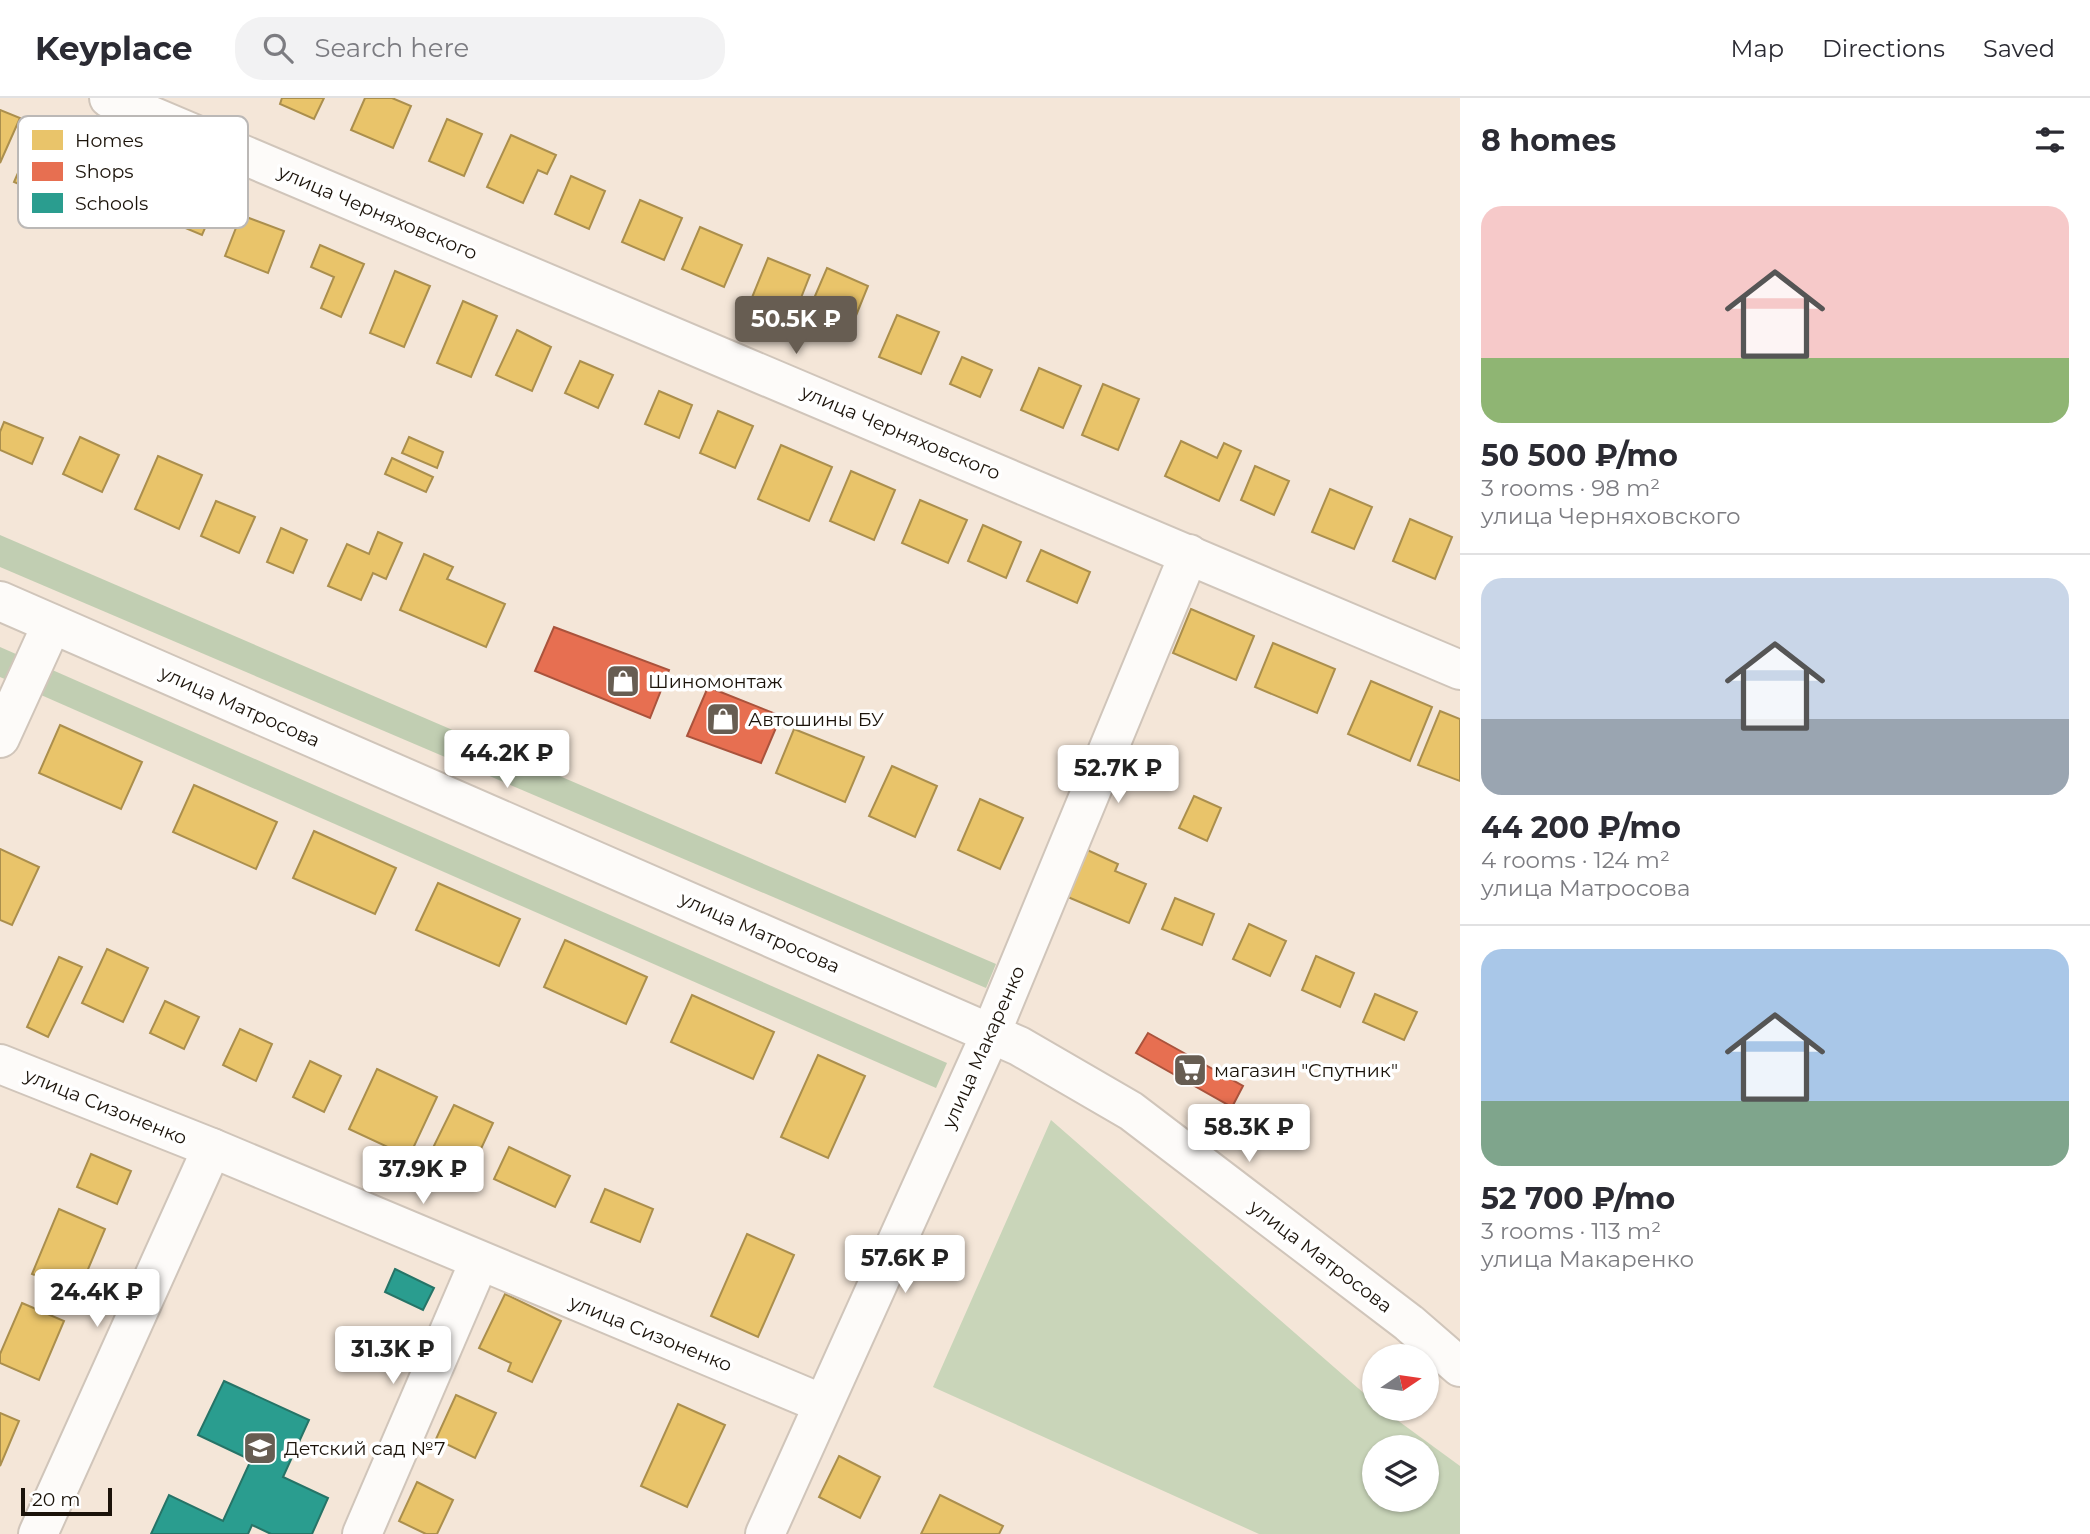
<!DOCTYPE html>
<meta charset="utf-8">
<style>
:root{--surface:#fff;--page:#f2f2f3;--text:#2b2b33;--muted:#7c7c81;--line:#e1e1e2;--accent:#675d52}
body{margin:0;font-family:Montserrat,sans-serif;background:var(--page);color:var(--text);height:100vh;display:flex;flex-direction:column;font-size:26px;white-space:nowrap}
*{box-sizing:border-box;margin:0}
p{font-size:23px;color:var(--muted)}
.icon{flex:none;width:38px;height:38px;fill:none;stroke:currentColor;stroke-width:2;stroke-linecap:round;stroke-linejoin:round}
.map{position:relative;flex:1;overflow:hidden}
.details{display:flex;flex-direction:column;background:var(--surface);width:630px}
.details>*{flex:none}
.needle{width:46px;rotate:77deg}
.fabs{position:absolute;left:1362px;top:1246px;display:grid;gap:14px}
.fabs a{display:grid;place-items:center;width:77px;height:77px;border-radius:50%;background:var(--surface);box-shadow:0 2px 5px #0004;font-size:35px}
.scale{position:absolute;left:21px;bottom:18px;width:91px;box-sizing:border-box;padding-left:7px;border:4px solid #1b130a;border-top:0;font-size:19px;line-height:24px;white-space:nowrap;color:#1b130a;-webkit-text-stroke:5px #fff;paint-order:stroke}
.price{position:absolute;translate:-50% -60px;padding:0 16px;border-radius:7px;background:#fff;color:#222;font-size:23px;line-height:46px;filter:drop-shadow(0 2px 4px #0008)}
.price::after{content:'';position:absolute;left:50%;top:42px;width:21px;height:16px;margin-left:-10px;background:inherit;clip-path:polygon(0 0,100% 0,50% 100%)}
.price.selected{background:var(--accent);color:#fff}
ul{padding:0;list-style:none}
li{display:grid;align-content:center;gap:14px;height:371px;padding:0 21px}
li+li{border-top:2px solid var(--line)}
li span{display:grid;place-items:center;height:217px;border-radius:21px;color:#555}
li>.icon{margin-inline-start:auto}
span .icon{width:126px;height:126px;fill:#fffc;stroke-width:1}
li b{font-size:30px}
h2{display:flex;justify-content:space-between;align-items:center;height:84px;padding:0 21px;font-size:30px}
header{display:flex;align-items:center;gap:42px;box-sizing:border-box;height:98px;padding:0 35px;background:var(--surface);border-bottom:2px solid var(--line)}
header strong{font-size:33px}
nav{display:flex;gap:38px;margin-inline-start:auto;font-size:24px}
.search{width:490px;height:63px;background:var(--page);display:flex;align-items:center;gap:18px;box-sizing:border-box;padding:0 24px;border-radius:28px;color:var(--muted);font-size:26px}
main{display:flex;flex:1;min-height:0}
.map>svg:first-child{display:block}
.green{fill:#c9d5b9;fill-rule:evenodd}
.forest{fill:#c1ceb2}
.homes{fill:#e9c46a;stroke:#ab8f4d;stroke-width:2}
.shops{fill:#e76f51;stroke:#aa533c;stroke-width:2}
.schools{fill:#2a9d8f;stroke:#267467;stroke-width:2}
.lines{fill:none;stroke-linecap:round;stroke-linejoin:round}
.minor-casing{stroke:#d0c5ba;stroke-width:42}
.major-casing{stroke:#d0c5ba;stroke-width:42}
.minor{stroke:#fdfbf9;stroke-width:38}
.major{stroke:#fdfbf9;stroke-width:38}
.labels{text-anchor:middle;stroke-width:7;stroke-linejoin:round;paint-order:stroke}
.street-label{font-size:19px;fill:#1b130a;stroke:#fff}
.poi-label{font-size:19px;fill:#1b130a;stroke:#fff;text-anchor:start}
.key{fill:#fff;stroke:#bbb8b6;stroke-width:2}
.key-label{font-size:19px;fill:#1b130a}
</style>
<header>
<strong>Keyplace</strong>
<div class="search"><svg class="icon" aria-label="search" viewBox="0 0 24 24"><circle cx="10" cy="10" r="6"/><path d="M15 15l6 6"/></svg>Search here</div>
<nav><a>Map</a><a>Directions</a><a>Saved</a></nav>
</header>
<main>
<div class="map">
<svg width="1460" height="1436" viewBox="0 0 1460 1436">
<rect width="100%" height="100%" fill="#f4e6d8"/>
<path class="green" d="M1051,1022L1374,1304V1311H1382L1460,1368V1436H1259L933,1289ZM1374,1349H1426V1402H1374Z"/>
<g class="forest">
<path d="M0,437L996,866L986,890L0,469Z"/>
<path d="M0,549L947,965L936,990L0,579Z"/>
</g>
<g class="homes">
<path d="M282,0H324L314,21L280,6Z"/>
<path d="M365,0H392L411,8L393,50L351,32Z"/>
<path d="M0,12L20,20L0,65Z"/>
<path d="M447,21L482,36L464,78L429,63Z"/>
<path d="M36,34L82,54L61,104L14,84Z"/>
<path d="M511,37L556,57L547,76L538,72L523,105L487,89Z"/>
<path d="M571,78L605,93L589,131L555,116Z"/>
<path d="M172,88L215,107L202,137L159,119Z"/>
<path d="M640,102L682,120L664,162L622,144Z"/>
<path d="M241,117L284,133L268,175L225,158Z"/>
<path d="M700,129L742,147L724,189L682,171Z"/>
<path d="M320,147L364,166L341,219L321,210L334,179L311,169Z"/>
<path d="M768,160L810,177L793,220L751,202Z"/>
<path d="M827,170L868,188L851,230L809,212Z"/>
<path d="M395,173L430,188L404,249L370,235Z"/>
<path d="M463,203L497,218L471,279L437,265Z"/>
<path d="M897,217L939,234L921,276L879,259Z"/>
<path d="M517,232L551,249L532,293L496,277Z"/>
<path d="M962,259L992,272L980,299L950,286Z"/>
<path d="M580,263L613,277L598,310L565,295Z"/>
<path d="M1039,270L1081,288L1063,330L1021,312Z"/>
<path d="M1103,286L1139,301L1118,352L1082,337Z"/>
<path d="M659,293L692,307L679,340L645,326Z"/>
<path d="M718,313L753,328L735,370L700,355Z"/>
<path d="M4,324L43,340L32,366L0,352V334Z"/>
<path d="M80,339L119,357L102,394L63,376Z"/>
<path d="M409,339L443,354L437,370L402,355Z"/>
<path d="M1181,343L1217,360L1224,345L1241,353L1219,403L1165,378Z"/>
<path d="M781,347L832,369L809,423L758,401Z"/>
<path d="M158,358L202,377L179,431L135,411Z"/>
<path d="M392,360L433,379L426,394L385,376Z"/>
<path d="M1255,368L1289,383L1274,417L1241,402Z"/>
<path d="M851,373L895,392L874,442L830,423Z"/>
<path d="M1330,391L1372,409L1354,451L1312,434Z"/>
<path d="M920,402L967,422L948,465L902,445Z"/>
<path d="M216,403L255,419L239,455L201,438Z"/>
<path d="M1410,421L1452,439L1435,481L1393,463Z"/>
<path d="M983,427L1021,444L1006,480L968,463Z"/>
<path d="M281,430L307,442L293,475L267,464Z"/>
<path d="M378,434L402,445L386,481L373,475L361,502L328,488L347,446L369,456Z"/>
<path d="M1041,452L1090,474L1077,505L1027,483Z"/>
<path d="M424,456L453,469L447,481L505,506L486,549L400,512Z"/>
<path d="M1191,511L1254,538L1236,582L1173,555Z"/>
<path d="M1273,545L1335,571L1317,615L1255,589Z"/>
<path d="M1371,583L1432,609L1410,663L1348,636Z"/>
<path d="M1440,613L1460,621V683L1418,667Z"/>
<path d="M60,627L142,664L121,711L39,675Z"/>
<path d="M794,631L864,659L845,704L776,675Z"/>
<path d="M892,668L937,688L915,739L869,718Z"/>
<path d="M194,687L277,724L256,771L173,734Z"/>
<path d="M1194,698L1221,710L1207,743L1179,730Z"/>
<path d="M980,701L1023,720L1000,771L958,752Z"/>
<path d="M314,733L396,770L375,816L293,780Z"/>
<path d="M0,751L39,769L12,827L0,822Z"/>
<path d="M1085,751L1118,766L1115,773L1146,786L1129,825L1056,794Z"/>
<path d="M438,785L520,821L499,868L416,832Z"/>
<path d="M1175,800L1214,816L1202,847L1162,831Z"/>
<path d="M1249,826L1286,843L1270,878L1233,861Z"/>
<path d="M565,842L647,879L626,926L544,889Z"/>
<path d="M107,851L148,870L123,924L82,905Z"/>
<path d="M1316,858L1354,875L1340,909L1302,892Z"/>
<path d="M59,859L82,869L48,939L27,929Z"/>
<path d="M1375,896L1417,914L1404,942L1363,924Z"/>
<path d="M692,897L774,934L753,981L671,944Z"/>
<path d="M165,903L199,919L184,951L150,935Z"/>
<path d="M240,931L272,946L256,983L223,967Z"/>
<path d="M818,957L865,978L828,1060L781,1039Z"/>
<path d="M310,963L341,978L324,1014L293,999Z"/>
<path d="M377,971L437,999L409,1059L349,1031Z"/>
<path d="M454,1007L493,1025L467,1081L427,1062Z"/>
<path d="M509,1049L570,1078L555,1109L494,1081Z"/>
<path d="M91,1056L131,1073L117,1106L77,1089Z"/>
<path d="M605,1091L653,1111L640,1144L591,1124Z"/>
<path d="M59,1111L105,1131L78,1195L32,1176Z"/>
<path d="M747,1136L794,1157L758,1239L711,1218Z"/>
<path d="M505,1196L561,1223L532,1284L508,1273L511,1265L479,1250Z"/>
<path d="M22,1205L64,1223L39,1282L0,1265V1256Z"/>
<path d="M456,1297L496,1315L475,1360L436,1341Z"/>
<path d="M678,1306L725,1327L687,1409L641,1388Z"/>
<path d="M0,1315L19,1323L0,1368Z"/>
<path d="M839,1358L880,1379L860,1420L819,1399Z"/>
<path d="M417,1384L453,1402L437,1436H426L399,1423Z"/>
<path d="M940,1397L1003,1428L999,1436H921Z"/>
</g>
<g class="shops">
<path d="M554,529L669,572L650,620L535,573Z"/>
<path d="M708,589L781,618L761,665L687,638Z"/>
<path d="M1148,935L1243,988L1232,1009L1136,955Z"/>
</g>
<g class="schools">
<path d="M395,1171L434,1190L423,1212L385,1194Z"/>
<path d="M224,1283L309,1322L283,1379L328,1400L312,1436H271L252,1427L248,1436H151L169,1397L223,1423L251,1362L198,1337Z"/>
</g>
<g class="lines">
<g class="minor-casing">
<g id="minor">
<path d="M109,0L1460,572"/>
<path d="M0,640L52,526"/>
<path d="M0,966L212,1050L823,1306"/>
<path d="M38,1436L212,1050"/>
<path d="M362,1436L479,1164"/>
<path d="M765,1436L991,935L1189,456"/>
</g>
</g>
<g class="major-casing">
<path id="major" d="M0,503L1019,948L1131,1013L1409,1225L1460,1269"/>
</g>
<use href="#minor" class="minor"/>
<use href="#major" class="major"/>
</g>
<defs>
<g id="shop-square" transform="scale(1.75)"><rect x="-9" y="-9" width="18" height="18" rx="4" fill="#675d52" stroke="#fff"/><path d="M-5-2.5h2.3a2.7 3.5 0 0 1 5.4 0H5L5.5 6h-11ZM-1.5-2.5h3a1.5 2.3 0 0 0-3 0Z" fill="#fff"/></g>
<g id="supermarket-square" transform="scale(1.75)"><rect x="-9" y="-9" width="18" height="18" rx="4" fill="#675d52" stroke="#fff"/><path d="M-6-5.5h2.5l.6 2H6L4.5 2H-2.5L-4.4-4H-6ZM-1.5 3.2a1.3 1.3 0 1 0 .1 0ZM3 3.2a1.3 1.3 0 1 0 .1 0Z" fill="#fff"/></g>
<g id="school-square" transform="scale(1.75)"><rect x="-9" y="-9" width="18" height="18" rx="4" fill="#675d52" stroke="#fff"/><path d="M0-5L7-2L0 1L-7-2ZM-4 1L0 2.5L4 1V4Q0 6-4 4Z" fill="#fff"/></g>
</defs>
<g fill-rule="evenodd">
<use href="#shop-square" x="623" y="583"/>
<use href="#shop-square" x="723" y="621"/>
<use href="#supermarket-square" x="1190" y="972"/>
<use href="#school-square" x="260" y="1350"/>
</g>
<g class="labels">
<g class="street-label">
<text transform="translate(378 114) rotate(23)" y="7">улица Черняховского</text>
<text transform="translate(901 334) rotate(23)" y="7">улица Черняховского</text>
<text transform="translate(240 608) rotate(24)" y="7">улица Матросова</text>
<text transform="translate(760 834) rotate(24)" y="7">улица Матросова</text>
<text transform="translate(983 949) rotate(-66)" y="7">улица Макаренко</text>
<text transform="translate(106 1008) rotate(22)" y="7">улица Сизоненко</text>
<text transform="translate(1321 1158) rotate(37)" y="7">улица Матросова</text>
<text transform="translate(651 1235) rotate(22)" y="7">улица Сизоненко</text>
</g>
<g class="poi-label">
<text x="648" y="590">Шиномонтаж</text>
<text x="748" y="628">Автошины БУ</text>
<text x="1214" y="979">магазин "Спутник"</text>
<text x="284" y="1357">Детский сад №7</text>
</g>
</g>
<rect x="18" y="18" width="230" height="112" rx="10" class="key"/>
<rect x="32" y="32" width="31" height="20" fill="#e9c46a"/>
<rect x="32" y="64" width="31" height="19" fill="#e76f51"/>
<rect x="32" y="95" width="31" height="20" fill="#2a9d8f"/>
<g class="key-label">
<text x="75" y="49">Homes</text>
<text x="75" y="80">Shops</text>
<text x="75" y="112">Schools</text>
</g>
</svg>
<div class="fabs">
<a><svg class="needle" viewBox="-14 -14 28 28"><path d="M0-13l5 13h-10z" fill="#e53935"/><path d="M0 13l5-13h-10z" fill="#7c7c81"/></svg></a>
<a><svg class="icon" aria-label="layers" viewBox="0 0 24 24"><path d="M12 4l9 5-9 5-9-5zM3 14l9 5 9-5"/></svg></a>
</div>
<div class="scale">20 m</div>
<b class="price selected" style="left:796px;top:258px">50.5K ₽</b>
<b class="price" style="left:507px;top:692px">44.2K ₽</b>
<b class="price" style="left:1118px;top:707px">52.7K ₽</b>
<b class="price" style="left:1249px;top:1066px">58.3K ₽</b>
<b class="price" style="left:423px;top:1108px">37.9K ₽</b>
<b class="price" style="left:905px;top:1197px">57.6K ₽</b>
<b class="price" style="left:97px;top:1231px">24.4K ₽</b>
<b class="price" style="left:393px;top:1288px">31.3K ₽</b>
</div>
<section class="details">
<h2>8 homes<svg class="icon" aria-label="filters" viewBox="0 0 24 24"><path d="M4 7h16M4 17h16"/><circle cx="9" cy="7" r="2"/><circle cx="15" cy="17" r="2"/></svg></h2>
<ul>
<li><span style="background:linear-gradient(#f6c9c9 70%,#8fb573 0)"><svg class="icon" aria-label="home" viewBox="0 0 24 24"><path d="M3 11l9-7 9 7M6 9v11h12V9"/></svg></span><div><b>50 500 ₽/mo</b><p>3 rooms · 98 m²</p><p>улица Черняховского</p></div></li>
<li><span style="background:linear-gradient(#c9d6e8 65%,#9aa5b1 0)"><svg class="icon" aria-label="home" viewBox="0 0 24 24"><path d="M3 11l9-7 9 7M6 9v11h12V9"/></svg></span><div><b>44 200 ₽/mo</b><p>4 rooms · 124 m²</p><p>улица Матросова</p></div></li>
<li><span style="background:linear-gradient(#a9c7e8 70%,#7fa58c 0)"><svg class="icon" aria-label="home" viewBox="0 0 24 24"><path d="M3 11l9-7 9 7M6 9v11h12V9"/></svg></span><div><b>52 700 ₽/mo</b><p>3 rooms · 113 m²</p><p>улица Макаренко</p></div></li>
</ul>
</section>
</main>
